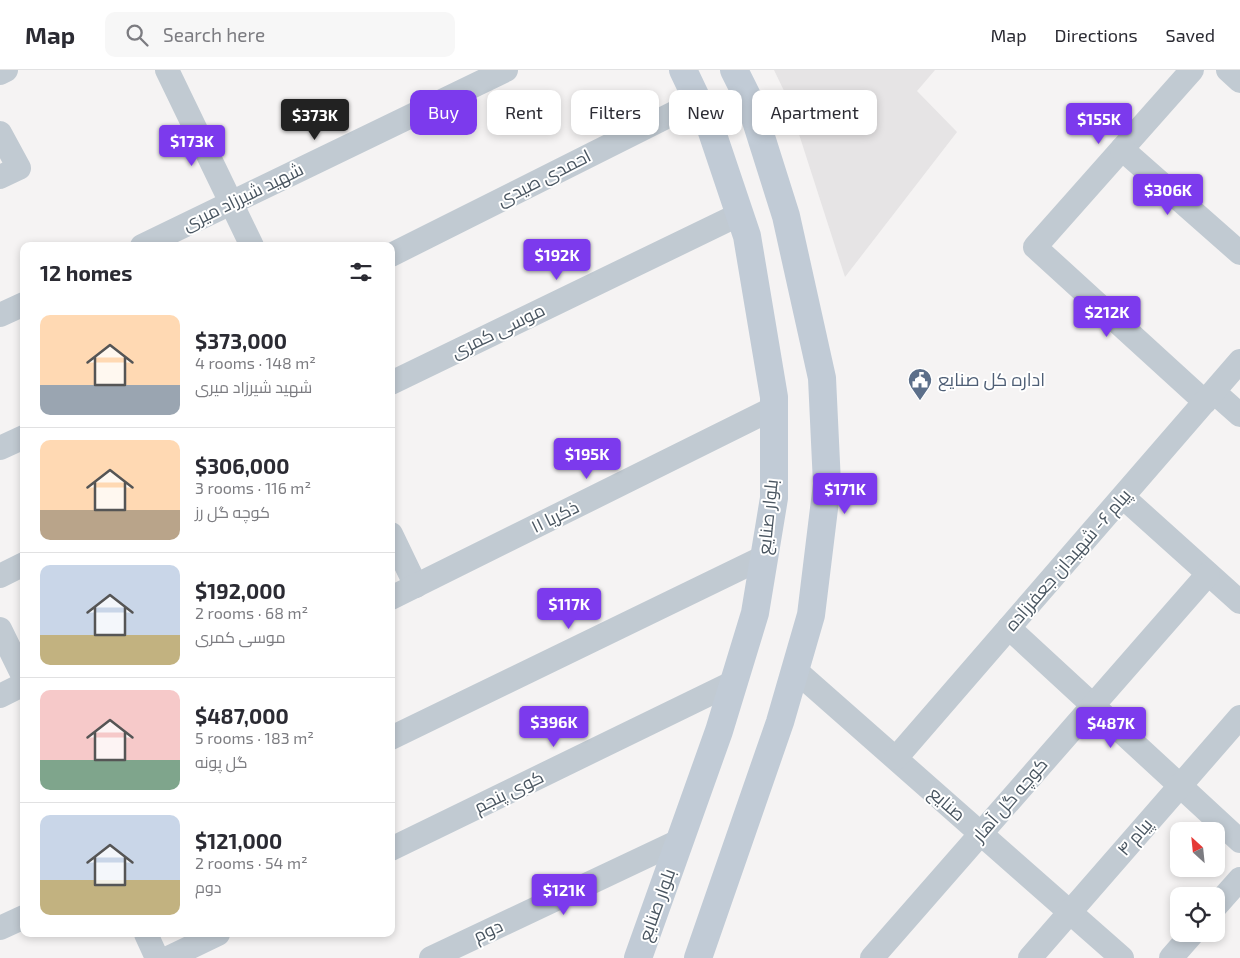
<!DOCTYPE html>
<meta charset="utf-8">
<style>
:root{--surface:#fff;--page:#f7f7f7;--text:#2b2b33;--muted:#7c7c81;--line:#e1e1e2;--accent:#7c3aed}
body{margin:0;font-family:"Exo 2",Cairo,sans-serif;background:var(--page);color:var(--text);height:100vh;display:flex;flex-direction:column;font-size:19px;white-space:nowrap}
*{box-sizing:border-box;margin:0}
p{font-size:16px;color:var(--muted)}
.icon{flex:none;width:28px;height:28px;fill:none;stroke:currentColor;stroke-width:2;stroke-linecap:round;stroke-linejoin:round}
.map{position:relative;flex:1;overflow:hidden}
.sheet{position:absolute;left:20px;top:172px;width:375px;height:695px;display:flex;flex-direction:column;background:var(--surface);border-radius:10px;box-shadow:0 2px 8px #0003}
.sheet>*{flex:none}
.banner{position:absolute;left:410px;top:20px;width:475px;height:45px;display:flex;gap:10px}
.needle{width:32px;rotate:333deg}
.tools{position:absolute;left:1170px;top:752px;display:grid;gap:10px}
.tools a{display:grid;place-items:center;width:55px;height:55px;border-radius:10px;background:var(--surface);box-shadow:0 2px 8px #0003;font-size:25px}
.price{position:absolute;translate:-50% -42px;padding:0 11px;border-radius:5px;background:var(--accent);color:#fff;font-size:16px;line-height:32px;filter:drop-shadow(0 1px 2px #0008)}
.price::after{content:'';position:absolute;left:50%;top:30px;width:15px;height:11px;margin-left:-8px;background:inherit;clip-path:polygon(0 0,100% 0,50% 100%)}
.price.current{background:#222;color:#fff}
ul{padding:0;list-style:none}
li{display:flex;align-items:center;gap:15px;height:125px;padding:0 20px}
li+li{border-top:1px solid var(--line)}
li span{display:grid;place-items:center;flex:none;width:140px;height:100px;border-radius:10px;color:#555}
li>.icon{margin-inline-start:auto}
span .icon{width:60px;height:60px;fill:#fffc;stroke-width:1}
li b{font-size:21px}
h2{display:flex;justify-content:space-between;align-items:center;height:60px;padding:0 20px;font-size:21px}
.tag{padding:0 18px;border-radius:10px;background:var(--surface);box-shadow:0 2px 8px #0003;font-size:18px;line-height:45px}
.tag.current{background:var(--accent);color:#fff}
header{display:flex;align-items:center;gap:30px;box-sizing:border-box;height:70px;padding:0 25px;background:var(--surface);border-bottom:1px solid var(--line)}
header strong{font-size:24px}
nav{display:flex;gap:28px;margin-inline-start:auto;font-size:18px}
.search{width:350px;height:45px;background:var(--page);display:flex;align-items:center;gap:12px;box-sizing:border-box;padding:0 18px;border-radius:10px;color:var(--muted);font-size:19px}
.map>svg:first-child{display:block}
.education{fill:#e6e4e5}
.lines{fill:none;stroke-linecap:round;stroke-linejoin:round}
.street{stroke:#c1cad2;stroke-width:24}
.secondary{stroke:#c1cbd6;stroke-width:28}
.labels{text-anchor:middle;stroke-width:4;stroke-linejoin:round;paint-order:stroke}
.street-label{font-size:18px;fill:#4a5661;stroke:#fff}
.service-label{font-size:18px;fill:#4e5e75;stroke:#fff;text-anchor:start}
</style>
<header>
<strong>Map</strong>
<div class="search"><svg class="icon" aria-label="search" viewBox="0 0 24 24"><circle cx="10" cy="10" r="6"/><path d="M15 15l6 6"/></svg>Search here</div>
<nav><a>Map</a><a>Directions</a><a>Saved</a></nav>
</header>
<div class="map">
<svg width="1240" height="888" viewBox="0 0 1240 888">
<rect width="100%" height="100%" fill="#f5f3f3"/>
<path class="education" d="M774,0H935L917,21L957,62L845,207L787,27Z"/>
<g class="lines">
<g class="street">
<path d="M167,0L252,176"/>
<path d="M1192,0L1035,177L1205,332"/>
<path d="M1228,0L1240,11"/>
<path d="M0,3L6,0"/>
<path d="M0,63L19,98L0,107"/>
<path d="M1122,79L1240,183"/>
<path d="M142,176L506,0"/>
<path d="M391,185L698,31"/>
<path d="M0,245L24,234"/>
<path d="M391,313L740,144"/>
<path d="M1214,322L1240,345"/>
<path d="M0,378L24,367"/>
<path d="M1123,427L1240,532"/>
<path d="M391,464L416,516"/>
<path d="M0,506L24,494"/>
<path d="M391,528L774,338"/>
<path d="M1009,558L1240,771"/>
<path d="M0,559L24,608"/>
<path d="M795,600L1122,888"/>
<path d="M0,626L24,614"/>
<path d="M391,668L764,487"/>
<path d="M896,688L1240,291"/>
<path d="M391,779L734,612"/>
<path d="M1216,836L1240,809"/>
<path d="M0,858L24,847"/>
<path d="M146,864L157,888"/>
<path d="M168,888L218,864"/>
<path d="M431,888L681,770"/>
<path d="M872,888L1208,504"/>
<path d="M1030,888L1240,647"/>
<path d="M1171,888L1192,864"/>
</g>
<g class="secondary">
<path d="M638,888L719,661L755,543L774,428V327L747,166L711,59L683,0"/>
<path d="M698,888L780,652L811,545L827,414L822,308L786,146L750,32L734,0"/>
</g>
</g>
<defs>
<g id="civic-pin" transform="scale(1.25)"><path d="M0 17L-7.5 6A9.5 9.5 0 1 1 7.5 6Z" fill="#5c6f8a" stroke="#fff"/><path d="M-.6-6.5H3V-4.5H.6V-3L4-1V1h2V6H-6V1h2V-1L-.6-3ZM-1.2 2.5V6h2.4V2.5Z" fill="#fff"/></g>
</defs>
<g fill-rule="evenodd">
<use href="#civic-pin" x="920" y="310"/>
</g>
<g class="labels">
<g class="street-label">
<text transform="translate(544 108) rotate(-27)" y="6">احمدی صیدی</text>
<text transform="translate(243 127) rotate(-26)" y="6">شهید شیرزاد میری</text>
<text transform="translate(498 261) rotate(-26)" y="6">موسی کمری</text>
<text transform="translate(555 447) rotate(-26)" y="6">ذکریا ۱۱</text>
<text transform="translate(768 447) rotate(-84)" y="6">بلوار صنایع</text>
<text transform="translate(1068 490) rotate(-49)" y="6">پیام ۶- شهیدان جعفرزاده</text>
<text transform="translate(509 722) rotate(-26)" y="6">کوی پنجم</text>
<text transform="translate(1010 730) rotate(-49)" y="6">کوچه گل آهار</text>
<text transform="translate(947 734) rotate(41)" y="6">صنایع</text>
<text transform="translate(1135 767) rotate(-49)" y="6">پیام ۴</text>
<text transform="translate(657 835) rotate(-70)" y="6">بلوار صنایع</text>
<text transform="translate(488 861) rotate(-25)" y="6">دوم</text>
</g>
<g class="service-label">
<text x="938" y="316">اداره کل صنایع</text>
</g>
</g>
</svg>
<div class="tools">
<a><svg class="needle" viewBox="-14 -14 28 28"><path d="M0-13l5 13h-10z" fill="#e53935"/><path d="M0 13l5-13h-10z" fill="#7c7c81"/></svg></a>
<a><svg class="icon" aria-label="locate" viewBox="0 0 24 24"><circle cx="12" cy="12" r="6"/><path d="M12 2v4M12 18v4M2 12h4M18 12h4"/></svg></a>
</div>
<b class="price current" style="left:315px;top:71px">$373K</b>
<b class="price" style="left:1099px;top:75px">$155K</b>
<b class="price" style="left:192px;top:97px">$173K</b>
<b class="price" style="left:1168px;top:146px">$306K</b>
<b class="price" style="left:557px;top:211px">$192K</b>
<b class="price" style="left:1107px;top:268px">$212K</b>
<b class="price" style="left:587px;top:410px">$195K</b>
<b class="price" style="left:845px;top:445px">$171K</b>
<b class="price" style="left:569px;top:560px">$117K</b>
<b class="price" style="left:554px;top:678px">$396K</b>
<b class="price" style="left:1111px;top:679px">$487K</b>
<b class="price" style="left:564px;top:846px">$121K</b>
<div class="banner">
<a class="tag current">Buy</a>
<a class="tag">Rent</a>
<a class="tag">Filters</a>
<a class="tag">New</a>
<a class="tag">Apartment</a>
</div>
<section class="sheet">
<h2>12 homes<svg class="icon" aria-label="filters" viewBox="0 0 24 24"><path d="M4 7h16M4 17h16"/><circle cx="9" cy="7" r="2"/><circle cx="15" cy="17" r="2"/></svg></h2>
<ul>
<li><span style="background:linear-gradient(#ffd9b3 70%,#9aa5b1 0)"><svg class="icon" aria-label="home" viewBox="0 0 24 24"><path d="M3 11l9-7 9 7M6 9v11h12V9"/></svg></span><div><b>$373,000</b><p>4 rooms · 148 m²</p><p>شهید شیرزاد میری</p></div></li>
<li><span style="background:linear-gradient(#ffd9b3 70%,#b9a48a 0)"><svg class="icon" aria-label="home" viewBox="0 0 24 24"><path d="M3 11l9-7 9 7M6 9v11h12V9"/></svg></span><div><b>$306,000</b><p>3 rooms · 116 m²</p><p>کوچه گل رز</p></div></li>
<li><span style="background:linear-gradient(#c9d6e8 70%,#c2b280 0)"><svg class="icon" aria-label="home" viewBox="0 0 24 24"><path d="M3 11l9-7 9 7M6 9v11h12V9"/></svg></span><div><b>$192,000</b><p>2 rooms · 68 m²</p><p>موسی کمری</p></div></li>
<li><span style="background:linear-gradient(#f6c9c9 70%,#7fa58c 0)"><svg class="icon" aria-label="home" viewBox="0 0 24 24"><path d="M3 11l9-7 9 7M6 9v11h12V9"/></svg></span><div><b>$487,000</b><p>5 rooms · 183 m²</p><p>گل پونه</p></div></li>
<li><span style="background:linear-gradient(#c9d6e8 65%,#c2b280 0)"><svg class="icon" aria-label="home" viewBox="0 0 24 24"><path d="M3 11l9-7 9 7M6 9v11h12V9"/></svg></span><div><b>$121,000</b><p>2 rooms · 54 m²</p><p>دوم</p></div></li>
</ul>
</section>
</div>
